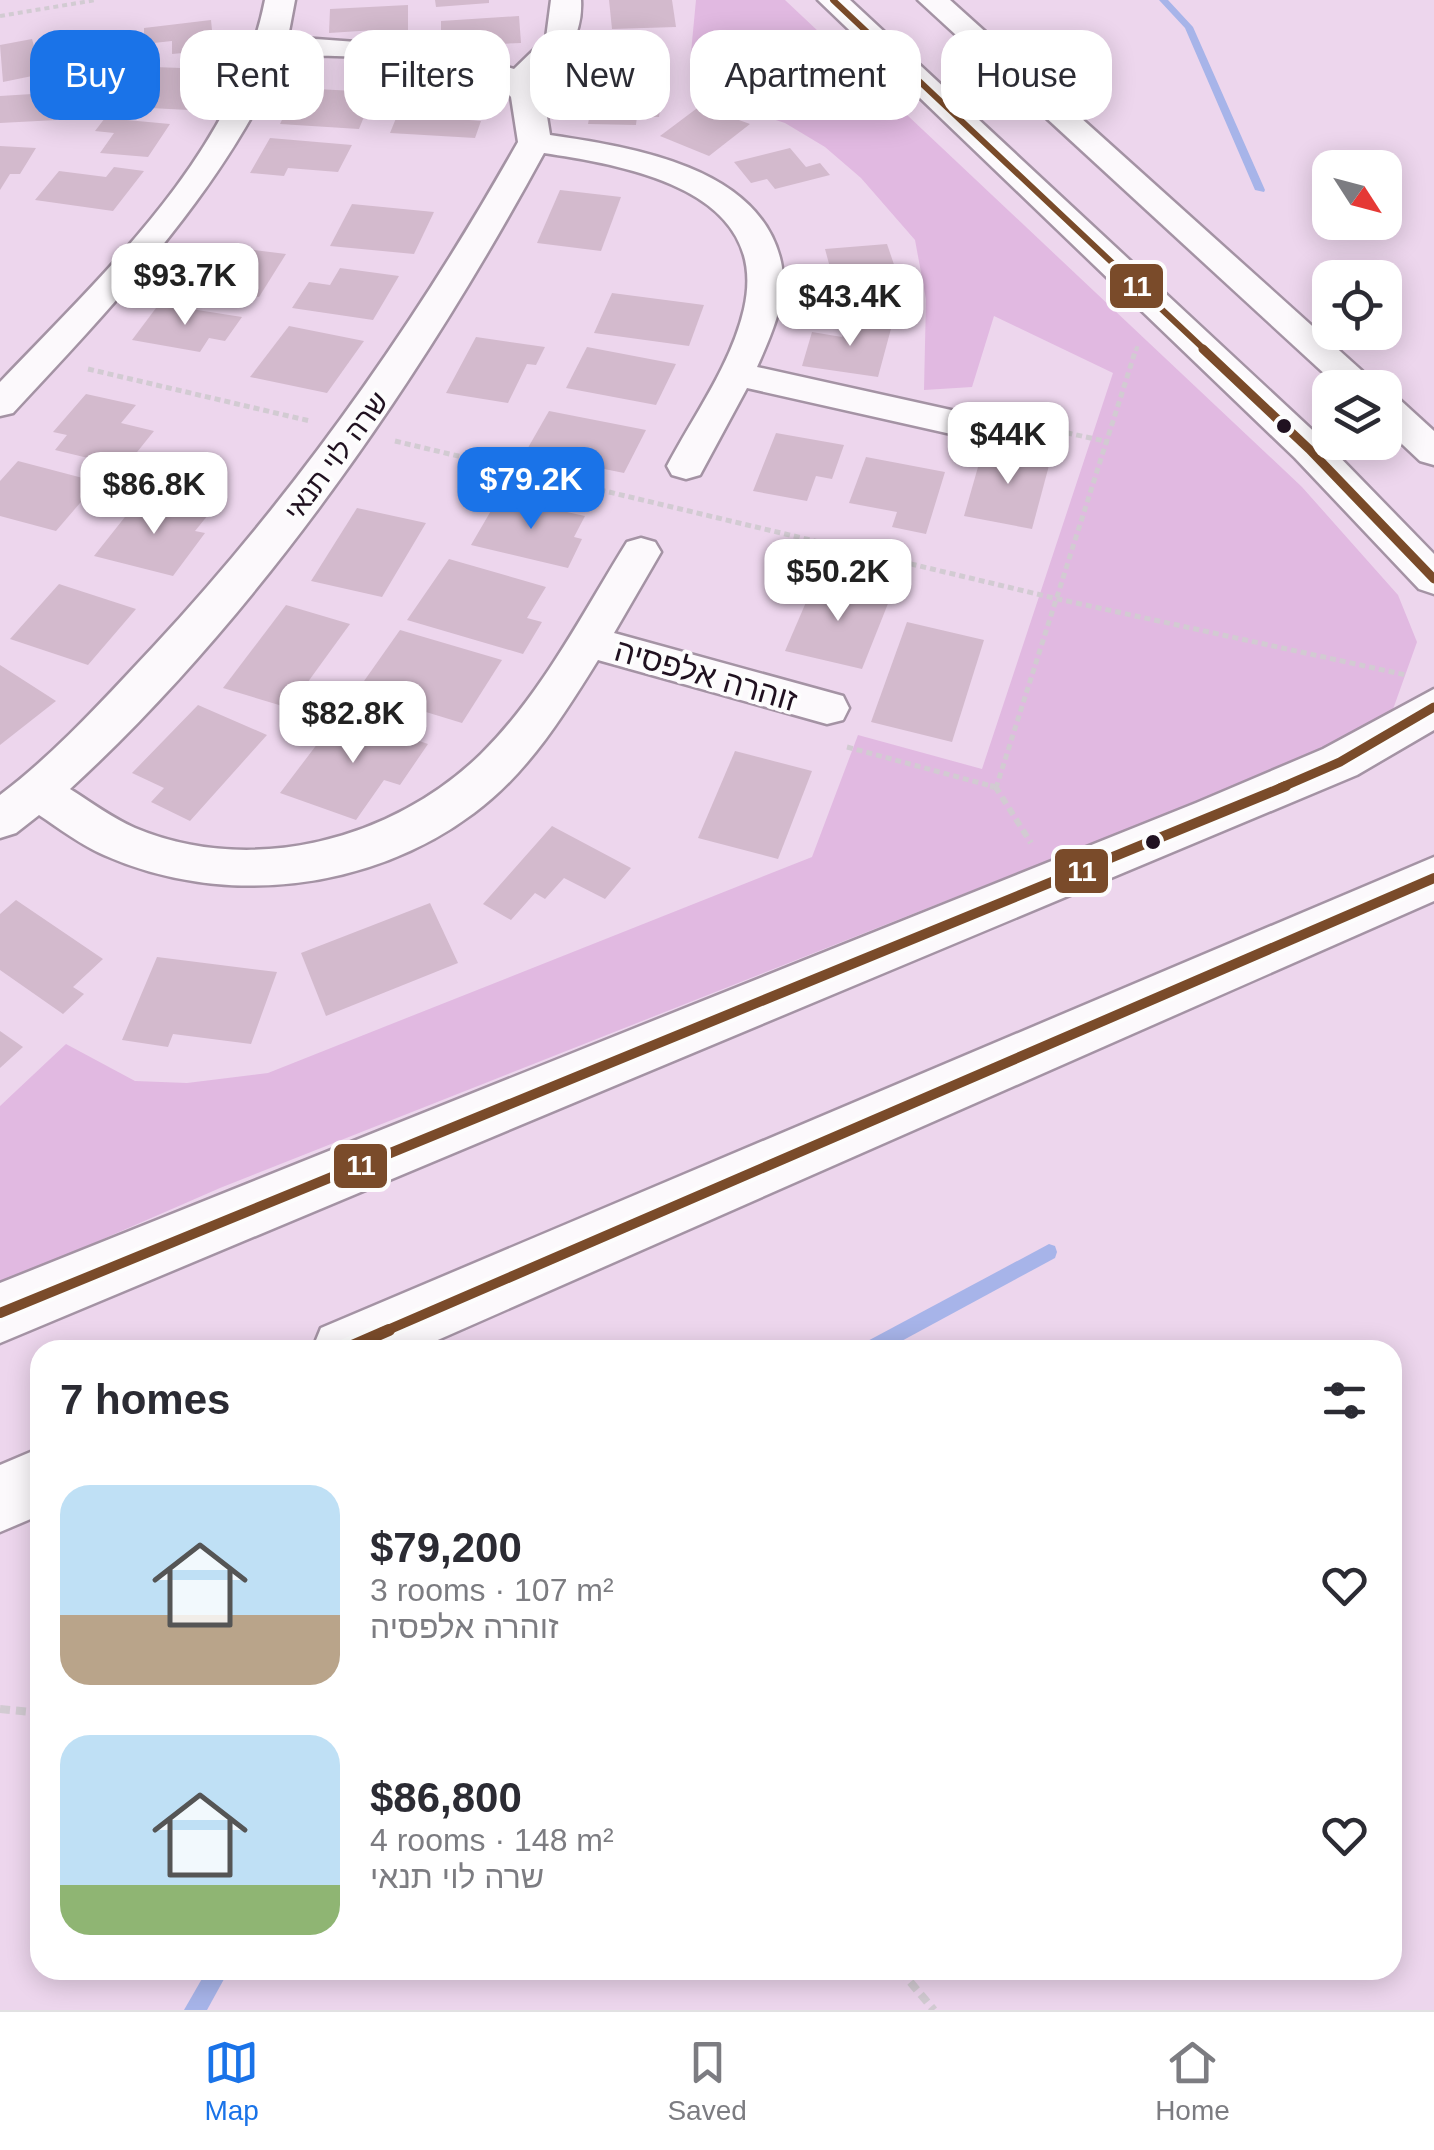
<!DOCTYPE html>
<meta charset="utf-8">
<style>
:root{--surface:#fff;--page:#f2f2f3;--text:#2b2b33;--muted:#7c7c81;--line:#e1e1e2;--accent:#1a73e8}
body{margin:0;font-family:Helvetica,"Noto Sans Hebrew",sans-serif;background:var(--page);color:var(--text);height:100vh;display:flex;flex-direction:column;font-size:38px;white-space:nowrap}
*{box-sizing:border-box;margin:0}
p{font-size:32px;color:var(--muted)}
.icon{flex:none;width:55px;height:55px;fill:none;stroke:currentColor;stroke-width:2;stroke-linecap:round;stroke-linejoin:round}
.map{position:relative;flex:1;overflow:hidden}
.details{position:absolute;left:30px;top:1340px;width:1372px;height:640px;display:flex;flex-direction:column;background:var(--surface);border-radius:30px;box-shadow:0 5px 25px #0003}
.details>*{flex:none}
.top-card{position:absolute;left:30px;top:30px;width:1375px;height:90px;display:flex;gap:20px}
.needle{width:65px;rotate:126deg}
.buttons{position:absolute;left:1312px;top:150px;display:grid;gap:20px}
.buttons a{display:grid;place-items:center;width:90px;height:90px;border-radius:20px;background:var(--surface);box-shadow:0 5px 25px #0003;font-size:50px}
.price{position:absolute;translate:-50% -85px;padding:0 22px;border-radius:20px;background:#fff;color:#222;font-size:32px;line-height:65px;filter:drop-shadow(0 2px 5px #0008)}
.price::after{content:'';position:absolute;left:50%;top:60px;width:30px;height:22px;margin-left:-15px;background:inherit;clip-path:polygon(0 0,100% 0,50% 100%)}
.price.selected{background:var(--accent);color:#fff}
ul{padding:0;list-style:none}
li{display:flex;align-items:center;gap:30px;height:250px;padding:0 30px}
li span{display:grid;place-items:center;flex:none;width:280px;height:200px;border-radius:30px;color:#555}
li>.icon{margin-inline-start:auto}
span .icon{width:120px;height:120px;fill:#fffc;stroke-width:1}
li b{font-size:42px}
h2{display:flex;justify-content:space-between;align-items:center;height:120px;padding:0 30px;font-size:42px}
.tag{padding:0 35px;border-radius:30px;background:var(--surface);box-shadow:0 5px 25px #0003;font-size:35px;line-height:90px}
.tag.selected{background:var(--accent);color:#fff}
.dock{display:flex;justify-content:space-around;align-items:center;height:140px;border-top:2px solid var(--line);background:var(--surface);font-size:28px;color:var(--muted)}
.dock a{display:grid;justify-items:center;gap:5px}
.dock .selected{color:var(--accent)}
.map>svg:first-child{display:block}
.green{fill:#e1b9e1}
.lines{fill:none;stroke-linecap:round;stroke-linejoin:round}
.stream{fill:#a7b4e9;fill-rule:evenodd}
.building{fill:#d3bacd}
.minor-casing{stroke:#a493a4;stroke-width:5}
.major-casing{stroke:#a493a4;stroke-width:5}
.path-far3{stroke:#d2cbd2;stroke-width:4;stroke-dasharray:5 4;stroke-linecap:butt}
.path-far2{stroke:#d2cbd2;stroke-width:5;stroke-dasharray:6 4;stroke-linecap:butt}
.path-far1{stroke:#d2cbd2;stroke-width:6;stroke-dasharray:8 5;stroke-linecap:butt}
.path{stroke:#d2cbd2;stroke-width:8;stroke-dasharray:10 6;stroke-linecap:butt}
.minor{fill:#fcf9fc;fill-rule:evenodd}
.major{fill:#fcf9fc;fill-rule:evenodd}
.bus-1-far3-casing{stroke:#fdfdfd;stroke-width:11}
.bus-1-far2-casing{stroke:#fdfdfd;stroke-width:15}
.bus-1-far1-casing{stroke:#fdfdfd;stroke-width:18}
.bus-1-casing{stroke:#fdfdfd;stroke-width:20}
.bus-1-far3{stroke:#7a4b2a;stroke-width:6}
.bus-1-far2{stroke:#7a4b2a;stroke-width:9}
.bus-1-far1{stroke:#7a4b2a;stroke-width:10}
.bus-1{stroke:#7a4b2a;stroke-width:12}
.bus-dot{fill:#201120;stroke:#fdfdfd;stroke-width:4}
.labels{text-anchor:middle;stroke-width:8;stroke-linejoin:round;paint-order:stroke}
.far-street-label{font-size:28px;fill:#201120;stroke:#fdfdfd}
.street-label{font-size:32px;fill:#201120;stroke:#fdfdfd}
.line-badge{stroke:#fdfdfd;stroke-width:4}
.badge-label{font-size:28px;text-anchor:middle;font-weight:bold;fill:#fff}
</style>
<div class="map">
<svg width="1434" height="2010" viewBox="0 0 1434 2010">
<rect width="100%" height="100%" fill="#edd6ed"/>
<path class="green" d="M696,0H785L1302,487L1398,595L1417,642L1392,712L1365,735L220,1188L0,1284V1106L66,1044L135,1081L187,1083L268,1073L812,857L858,735L982,769L1113,373L994,316L972,387L924,390L926,299L915,240L861,178L825,147L785,123L729,105L690,63Z"/>
<g class="lines">
<g class="stream">
<path d="M1159,0H1168L1193,27L1265,190L1264,192L1255,190L1185,28Z"/>
<path d="M1049,1244L1055,1246L1057,1252L1055,1258L885,1350H859L862,1344Z"/>
<path d="M207,1970H229L207,2010H184Z"/>
</g>
</g>
<g class="building">
<path d="M435,0H489V3L436,7Z"/>
<path d="M609,0H672L676,27L612,29Z"/>
<path d="M408,5V34L375,36V30L329,33L330,9Z"/>
<path d="M519,16L521,43L455,46V38L441,39V21Z"/>
<path d="M211,20L214,50L172,54V41L144,44V28Z"/>
<path d="M32,39L42,74L3,82L0,45Z"/>
<path d="M153,67L210,69L189,110L131,107Z"/>
<path d="M595,87L663,89L659,117L637,116L636,125L588,124Z"/>
<path d="M297,88L374,92L359,129L280,124Z"/>
<path d="M64,92L57,120L0,123V96Z"/>
<path d="M403,101L475,105L469,120L481,121L475,138L390,133Z"/>
<path d="M700,106L750,124L709,156L660,136Z"/>
<path d="M105,118L170,124L148,157L100,153L114,133L95,131Z"/>
<path d="M270,138L352,145L338,172L288,168L284,176L250,173Z"/>
<path d="M0,146L36,148L20,174H10L0,190Z"/>
<path d="M790,148L806,167L820,163L830,175L775,189L767,179L751,183L734,162Z"/>
<path d="M114,167L144,171L113,211L35,200L59,171L106,177Z"/>
<path d="M560,190L621,197L601,251L537,243Z"/>
<path d="M352,204L434,212L414,254L330,246Z"/>
<path d="M208,244L286,254L259,297L179,286Z"/>
<path d="M887,244L903,291L838,297L825,249Z"/>
<path d="M340,268L399,276L373,320L292,308L309,282L330,285Z"/>
<path d="M612,293L704,305L689,346L594,333Z"/>
<path d="M159,304L242,317L225,341L209,338L200,352L132,340Z"/>
<path d="M847,319L892,325L878,377L802,366L812,332L842,337Z"/>
<path d="M289,326L364,341L327,393L250,377Z"/>
<path d="M476,337L545,347L536,365L527,364L508,403L446,393Z"/>
<path d="M587,347L676,364L656,405L566,388Z"/>
<path d="M86,394L136,405L121,423L154,431L125,467L55,450L67,435L53,432Z"/>
<path d="M549,411L646,430L624,473L525,453Z"/>
<path d="M776,433L844,445L832,479L816,476L807,501L753,491Z"/>
<path d="M984,446L1051,458L1032,529L964,516Z"/>
<path d="M866,457L945,472L926,534L892,527L897,512L849,503Z"/>
<path d="M18,461L98,482L56,531L0,516V481Z"/>
<path d="M499,497L585,516L574,537L582,539L568,568L471,545Z"/>
<path d="M140,498L208,515L195,531L205,533L173,576L94,556Z"/>
<path d="M357,508L426,523L382,597L311,581Z"/>
<path d="M449,559L546,587L527,618L542,622L523,654L407,620Z"/>
<path d="M816,579L891,596L862,669L785,651Z"/>
<path d="M59,584L136,609L88,665L10,639Z"/>
<path d="M286,605L350,624L289,708L223,688Z"/>
<path d="M907,622L984,640L952,742L871,722Z"/>
<path d="M400,630L502,660L462,723L357,691Z"/>
<path d="M0,665L56,701L0,745Z"/>
<path d="M198,705L267,735L190,821L151,802L164,788L132,773Z"/>
<path d="M340,714L428,744L400,785L384,780L356,820L280,793Z"/>
<path d="M735,751L812,771L778,859L698,838Z"/>
<path d="M552,826L631,868L605,899L564,878L545,899L535,893L511,920L483,904Z"/>
<path d="M16,900L103,959L73,987L84,994L63,1014L0,970V914Z"/>
<path d="M430,903L458,963L326,1016L301,953Z"/>
<path d="M157,957L277,972L251,1044L173,1034L168,1047L122,1040Z"/>
<path d="M0,1031L23,1047L0,1068Z"/>
</g>
<g class="lines">
<g class="minor-casing">
<g id="minor">
<path d="M265,0H295L288,37L439,48L514,69L546,38L551,0H581C583,38 563,63 533,84L545,104L550,135C630,147 760,166 781,262C789,296 771,336 757,367L960,412L973,415L979,424L973,433L960,436L747,388L700,475L686,479L672,475L667,466C694,415 731,365 744,309C771,191 630,166 544,153C422,378 259,615 70,789C91,802 112,818 135,828C252,877 393,840 481,754C542,694 582,614 627,542L641,538L655,542L661,552L614,633L843,696L849,708L843,720L827,724L598,660C564,715 527,774 474,813C370,891 223,908 104,855C81,845 60,829 39,815L16,833L0,838V795C57,752 105,698 153,647C296,493 415,325 518,142L511,97C480,52 335,57 283,55C222,192 115,303 13,413L0,416V382C104,273 235,153 265,0Z"/>
<path d="M818,0H850L1323,440L1434,554V594L1419,589L1295,458Z"/>
<path d="M918,0H950L1381,388H1340Z"/>
<path d="M1385,395L1398,398L1434,431V465L1420,461L1385,428Z"/>
</g>
</g>
<g class="major-casing">
<g id="major">
<path d="M1434,689V730L1357,775L0,1343V1283L1196,803L1323,749Z"/>
<path d="M1434,857V901L415,1350H312L321,1328Z"/>
<path d="M40,1448V1515L0,1532V1465Z"/>
</g>
</g>
<g class="path-far3">
<path d="M0,16L96,0"/>
<path d="M1136,351L1138,344"/>
</g>
<g class="path-far2">
<path d="M88,369L310,421"/>
<path d="M998,418L1109,442"/>
<path d="M395,441L1058,599L1406,675"/>
<path d="M847,747L995,787"/>
<path d="M996,788L1136,349"/>
</g>
<g class="path-far1">
<path d="M990,786L995,787"/>
<path d="M995,786L1031,843"/>
</g>
<g class="path">
<path d="M0,1709L40,1713"/>
<path d="M900,1970L934,2010"/>
</g>
<use href="#minor" class="minor"/>
<use href="#major" class="major"/>
<g class="bus-1-far3-casing">
<path id="bus-1-far3" d="M833,0L1206,351"/>
</g>
<g class="bus-1-far2-casing">
<g id="bus-1-far2">
<path d="M1203,349L1309,449L1434,579"/>
<path d="M1280,788L1340,762L1434,707"/>
</g>
</g>
<g class="bus-1-far1-casing">
<g id="bus-1-far1">
<path d="M0,1313L1286,786"/>
<path d="M383,1332L1434,878"/>
</g>
</g>
<g class="bus-1-casing">
<path id="bus-1" d="M343,1350L389,1330"/>
</g>
<use href="#bus-1-far3" class="bus-1-far3"/>
<use href="#bus-1-far2" class="bus-1-far2"/>
<use href="#bus-1-far1" class="bus-1-far1"/>
<use href="#bus-1" class="bus-1"/>
</g>
<g class="bus-dot">
<circle cx="1284" cy="426" r="9"/>
<circle cx="1153" cy="842" r="9"/>
</g>
<g class="labels">
<g class="far-street-label">
<text transform="translate(336 456) rotate(-53)" y="10">שרה לוי תנאי</text>
</g>
<g class="street-label">
<text transform="translate(706 675) rotate(16)" y="11">זוהרה אלפסיה</text>
</g>
</g>
<g class="line-badge">
<rect x="1108" y="262" width="57" height="48" rx="10" fill="#7a4b2a"/>
<rect x="1053" y="847" width="57" height="48" rx="10" fill="#7a4b2a"/>
<rect x="332" y="1142" width="57" height="48" rx="10" fill="#7a4b2a"/>
</g>
<g class="badge-label">
<text x="1137" y="296">11</text>
<text x="1082" y="881">11</text>
<text x="361" y="1175">11</text>
</g>
</svg>
<div class="buttons">
<a><svg class="needle" viewBox="-14 -14 28 28"><path d="M0-13l5 13h-10z" fill="#e53935"/><path d="M0 13l5-13h-10z" fill="#7c7c81"/></svg></a>
<a><svg class="icon" aria-label="locate" viewBox="0 0 24 24"><circle cx="12" cy="12" r="6"/><path d="M12 2v4M12 18v4M2 12h4M18 12h4"/></svg></a>
<a><svg class="icon" aria-label="layers" viewBox="0 0 24 24"><path d="M12 4l9 5-9 5-9-5zM3 14l9 5 9-5"/></svg></a>
</div>
<b class="price" style="left:185px;top:328px">$93.7K</b>
<b class="price" style="left:850px;top:349px">$43.4K</b>
<b class="price" style="left:1008px;top:487px">$44K</b>
<b class="price selected" style="left:531px;top:532px">$79.2K</b>
<b class="price" style="left:154px;top:537px">$86.8K</b>
<b class="price" style="left:838px;top:624px">$50.2K</b>
<b class="price" style="left:353px;top:766px">$82.8K</b>
<div class="top-card">
<a class="tag selected">Buy</a>
<a class="tag">Rent</a>
<a class="tag">Filters</a>
<a class="tag">New</a>
<a class="tag">Apartment</a>
<a class="tag">House</a>
</div>
<section class="details">
<h2>7 homes<svg class="icon" aria-label="filters" viewBox="0 0 24 24"><path d="M4 7h16M4 17h16"/><circle cx="9" cy="7" r="2"/><circle cx="15" cy="17" r="2"/></svg></h2>
<ul>
<li><span style="background:linear-gradient(#bfe0f5 65%,#b9a48a 0)"><svg class="icon" aria-label="home" viewBox="0 0 24 24"><path d="M3 11l9-7 9 7M6 9v11h12V9"/></svg></span><div><b>$79,200</b><p>3 rooms · 107 m²</p><p>זוהרה אלפסיה</p></div><svg class="icon" aria-label="heart" viewBox="0 0 24 24"><path d="M12 20l-8-8c-3-5 5-10 8-4 3-6 11-1 8 4z"/></svg></li>
<li><span style="background:linear-gradient(#bfe0f5 75%,#8fb573 0)"><svg class="icon" aria-label="home" viewBox="0 0 24 24"><path d="M3 11l9-7 9 7M6 9v11h12V9"/></svg></span><div><b>$86,800</b><p>4 rooms · 148 m²</p><p>שרה לוי תנאי</p></div><svg class="icon" aria-label="heart" viewBox="0 0 24 24"><path d="M12 20l-8-8c-3-5 5-10 8-4 3-6 11-1 8 4z"/></svg></li>
</ul>
</section>
</div>
<nav class="dock">
<a class="selected"><svg class="icon" aria-label="map" viewBox="0 0 24 24"><path d="M3 6l6-2 6 2 6-2v14l-6 2-6-2-6 2zM9 4v14M15 6v14"/></svg>Map</a>
<a><svg class="icon" aria-label="saved" viewBox="0 0 24 24"><path d="M7 4h10v16l-5-4-5 4z"/></svg>Saved</a>
<a><svg class="icon" aria-label="home" viewBox="0 0 24 24"><path d="M3 11l9-7 9 7M6 9v11h12V9"/></svg>Home</a>
</nav>
